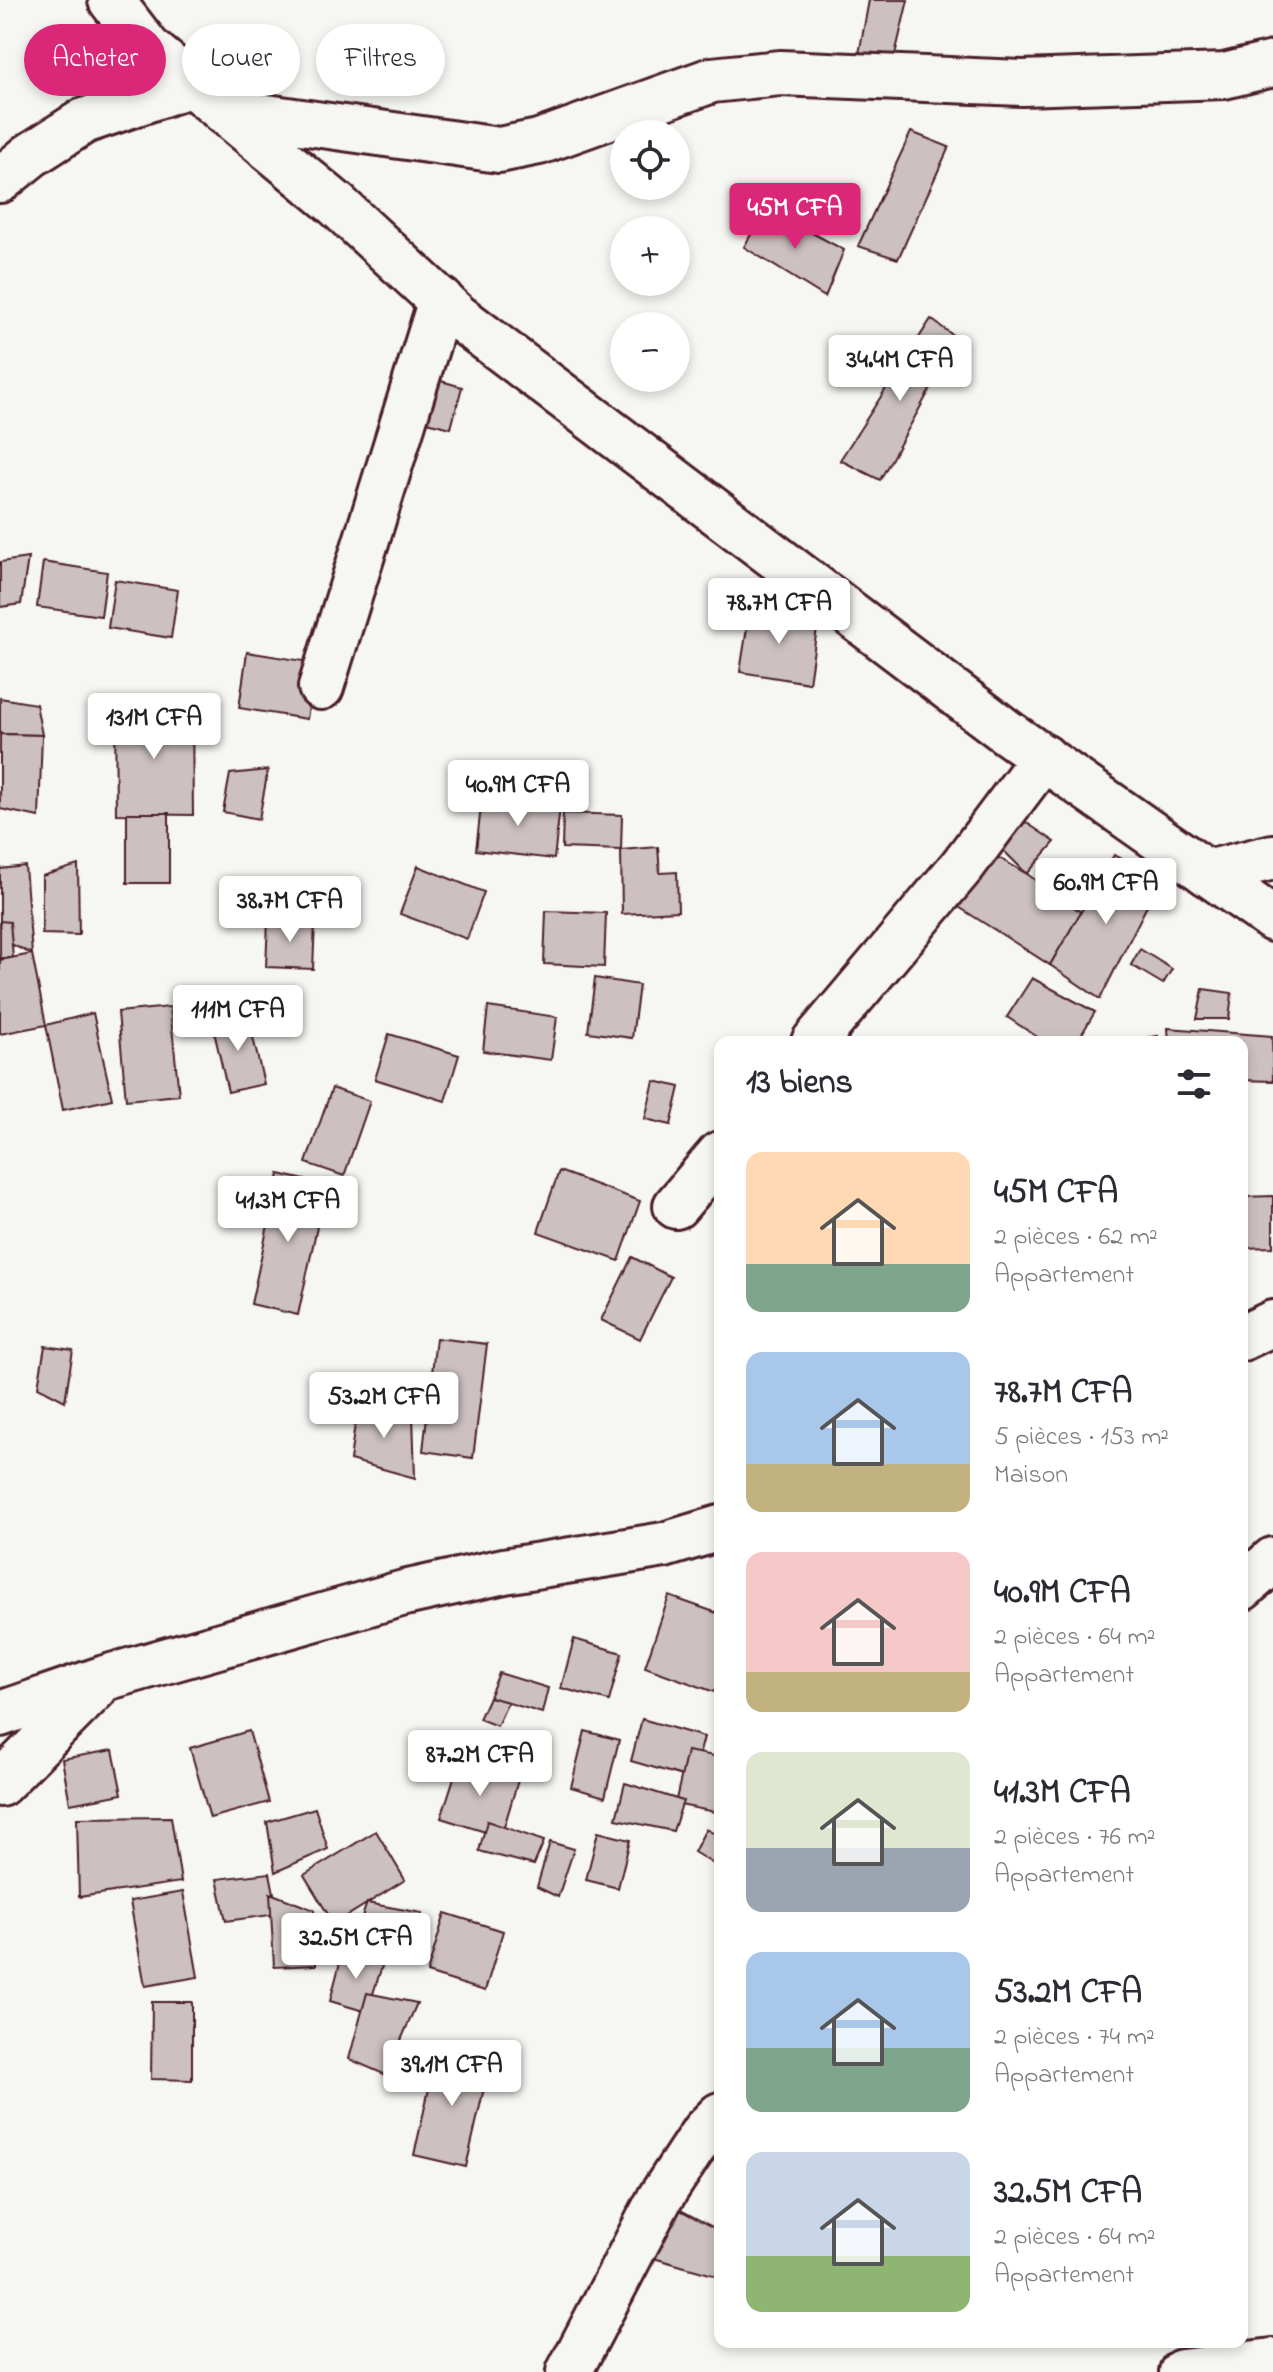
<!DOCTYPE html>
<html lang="fr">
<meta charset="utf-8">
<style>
:root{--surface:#fff;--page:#f7f7f7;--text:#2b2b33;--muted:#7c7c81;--accent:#db2777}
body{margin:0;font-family:"Indie Flower",sans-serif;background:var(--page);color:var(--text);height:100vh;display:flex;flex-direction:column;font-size:30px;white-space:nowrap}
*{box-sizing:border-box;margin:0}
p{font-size:26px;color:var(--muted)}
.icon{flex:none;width:44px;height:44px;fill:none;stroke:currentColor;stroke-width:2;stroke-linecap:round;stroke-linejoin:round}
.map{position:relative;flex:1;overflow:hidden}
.drawer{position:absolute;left:714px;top:1036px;width:534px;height:1312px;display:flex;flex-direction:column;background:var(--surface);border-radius:16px;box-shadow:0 4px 12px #0003}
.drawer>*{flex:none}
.guide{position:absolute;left:24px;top:24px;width:570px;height:72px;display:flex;gap:16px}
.buttons{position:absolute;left:610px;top:120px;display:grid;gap:16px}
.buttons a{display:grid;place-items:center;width:80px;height:80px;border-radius:50%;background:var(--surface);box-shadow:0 4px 12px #0003;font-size:40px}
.price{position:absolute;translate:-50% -68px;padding:0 18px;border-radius:8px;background:#fff;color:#222;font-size:26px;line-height:52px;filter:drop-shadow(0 2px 4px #0008)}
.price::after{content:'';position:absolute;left:50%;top:48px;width:24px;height:18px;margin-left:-12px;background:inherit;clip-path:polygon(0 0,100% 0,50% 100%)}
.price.active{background:var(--accent);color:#fff}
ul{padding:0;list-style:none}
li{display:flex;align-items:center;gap:24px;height:200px;padding:0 32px}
li span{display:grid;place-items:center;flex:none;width:224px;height:160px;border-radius:16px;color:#555}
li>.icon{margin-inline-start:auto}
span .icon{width:96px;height:96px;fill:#fffc;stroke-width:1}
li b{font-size:34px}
h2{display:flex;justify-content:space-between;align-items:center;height:96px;padding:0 32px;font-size:34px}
.pill{padding:0 28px;border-radius:36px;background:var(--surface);box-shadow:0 4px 12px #0003;font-size:28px;line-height:72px}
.pill.active{background:var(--accent);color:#fff}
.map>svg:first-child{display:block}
.building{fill:#ccc1c0;stroke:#4a1f2b;stroke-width:2}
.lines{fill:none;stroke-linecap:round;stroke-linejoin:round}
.minor-casing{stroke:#4a1f2b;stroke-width:50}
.minor{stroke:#f6f6f2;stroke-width:44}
</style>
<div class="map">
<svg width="1273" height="2372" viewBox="0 0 1273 2372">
<rect width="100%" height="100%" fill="#f6f6f2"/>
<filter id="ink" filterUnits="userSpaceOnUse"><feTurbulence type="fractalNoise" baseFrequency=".0125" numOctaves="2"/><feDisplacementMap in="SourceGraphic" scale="16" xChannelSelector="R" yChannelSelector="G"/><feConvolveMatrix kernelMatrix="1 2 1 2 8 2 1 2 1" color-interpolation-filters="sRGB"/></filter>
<g filter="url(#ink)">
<g class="building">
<path d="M869,0H908L893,63L857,65Z"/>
<path d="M911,132L949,147L898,259L858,246Z"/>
<path d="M766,208L844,250L825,297L744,247Z"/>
<path d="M931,319L958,339L880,480L840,460Z"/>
<path d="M434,379L462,387L451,428L423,421Z"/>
<path d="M28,558L21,604L0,607V562Z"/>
<path d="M43,562L107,572L101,616L37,607Z"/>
<path d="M115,580L178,590L171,638L108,628Z"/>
<path d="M750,609L818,621L809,683L740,672Z"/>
<path d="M247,652L316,663L307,719L239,708Z"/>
<path d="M0,698L36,704L42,735L0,734Z"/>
<path d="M115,707H192L193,815L116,814Z"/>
<path d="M0,734L42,735L39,817L0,809Z"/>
<path d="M268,770L259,819L223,812L230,774Z"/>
<path d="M482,798L560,807L554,859L476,850Z"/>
<rect x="127" y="813" width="42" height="70"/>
<path d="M563,813L622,815L621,850L562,848Z"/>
<path d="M1015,815L1055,842L1027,874L999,846Z"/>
<path d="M658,847L660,873L677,872L678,911L622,914L621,850Z"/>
<path d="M987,851L1027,874L1081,912L1050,965L954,904Z"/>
<path d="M1114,855L1161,878L1100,999L1050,965Z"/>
<path d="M78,865L79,935L42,934V876Z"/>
<path d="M25,866L32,954L0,939V869Z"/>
<path d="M418,866L484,892L467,939L400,914Z"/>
<path d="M546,911L606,913L604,967L544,964Z"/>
<path d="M268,920L315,922L313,969L266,967Z"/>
<path d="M0,921L10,922L13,958H0Z"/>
<path d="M1140,949L1172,969L1163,984L1131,965Z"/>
<path d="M32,954L46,1025L0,1034V960Z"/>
<path d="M595,978L639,985L632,1038L588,1032Z"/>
<path d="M1032,978L1095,1012L1077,1042H1045L1007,1017Z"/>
<path d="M1203,989L1232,993L1229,1019H1197Z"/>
<path d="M170,1007L179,1095L126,1100L118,1012Z"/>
<path d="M488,1007L557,1017L551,1060L483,1051Z"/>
<path d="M247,1012L264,1084L228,1092L212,1023Z"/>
<path d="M93,1013L112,1099L63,1110L46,1025Z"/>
<path d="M1168,1028L1272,1036L1273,1081L1242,1080V1042H1169Z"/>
<path d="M389,1034L459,1055L445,1101L375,1079Z"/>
<path d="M1158,1036L1159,1042H1120Z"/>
<path d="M654,1081L680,1087L671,1125L645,1119Z"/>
<path d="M332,1088L370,1101L344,1176L306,1163Z"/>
<path d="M559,1171L640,1201L619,1261L538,1232Z"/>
<path d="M279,1174L326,1185L298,1315L251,1304Z"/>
<path d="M1273,1196V1247L1242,1248V1197Z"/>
<path d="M632,1257L671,1277L640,1339L601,1320Z"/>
<path d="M436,1338L487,1344L473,1458L423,1451Z"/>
<path d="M45,1346L73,1350L65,1401L38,1387Z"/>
<path d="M358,1402L413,1415L415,1478L350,1460Z"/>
<path d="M669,1596L720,1614V1694L645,1667Z"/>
<path d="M574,1639L622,1653L609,1701L561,1688Z"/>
<path d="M499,1673L548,1688L542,1713L489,1697Z"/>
<path d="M489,1697L508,1702L497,1726L479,1719Z"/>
<path d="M642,1719L704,1737L693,1779L631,1761Z"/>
<path d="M249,1731L269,1802L210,1818L190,1748Z"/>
<path d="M585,1731L619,1740L605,1797L571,1787Z"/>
<path d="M113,1750L122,1794L70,1804L62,1759Z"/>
<path d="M687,1751L720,1757V1813L675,1804Z"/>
<path d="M460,1759L519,1777L501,1837L441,1818Z"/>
<path d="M625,1783L683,1801L673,1831L616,1819Z"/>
<path d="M315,1808L328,1849L275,1872L267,1822Z"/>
<path d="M171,1817L181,1882L79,1897L77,1818Z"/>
<path d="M487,1821L544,1841L534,1865L479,1851Z"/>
<path d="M706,1829L720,1837V1868L694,1852Z"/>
<path d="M376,1831L405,1880L334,1924L304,1875Z"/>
<path d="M598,1832L630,1840L618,1888L586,1880Z"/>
<path d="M550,1842L574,1849L558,1897L537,1887Z"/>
<path d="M270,1873L278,1914L226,1921L217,1879Z"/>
<path d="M183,1892L198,1977L145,1986L130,1901Z"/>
<path d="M270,1893L314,1910L316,1965L274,1967Z"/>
<path d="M367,1903L422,1913L411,1966L352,1945Z"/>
<path d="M445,1913L503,1931L485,1991L427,1973Z"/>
<path d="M343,1951L384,1960L367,2012L330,2001Z"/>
<path d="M367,1993L417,2003L386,2075L349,2059Z"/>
<path d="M152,2002H192V2080L151,2079Z"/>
<path d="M438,2049L490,2062L466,2167L414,2155Z"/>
<path d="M669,2204L720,2231V2277L643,2255Z"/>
</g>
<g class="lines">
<g class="minor-casing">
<g id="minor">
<path d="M111,0L148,48L336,204L457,316L1008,733L1273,919"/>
<path d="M224,111L499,150L539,142L712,80L780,73L1022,83L1224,76L1273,64"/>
<path d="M0,180L31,155L84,121L192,84"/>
<path d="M321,687L441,300"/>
<path d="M1207,873L1273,857"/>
<path d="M814,1042L963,865L1044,757"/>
<path d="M676,1206L720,1154"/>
<path d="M1242,1338L1273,1323"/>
<path d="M1242,1588L1273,1560"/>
<path d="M0,1714L105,1678L404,1593L504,1571L664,1545L720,1528"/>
<path d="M0,1784L95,1688"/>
<path d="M569,2372L660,2198L704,2131L720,2115"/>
<path d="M1182,2372L1273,2361"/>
</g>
</g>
<use href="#minor" class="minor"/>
</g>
</g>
</svg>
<div class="buttons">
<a><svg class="icon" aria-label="locate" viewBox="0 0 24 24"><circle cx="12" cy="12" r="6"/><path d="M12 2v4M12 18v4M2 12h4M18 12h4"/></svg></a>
<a>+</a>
<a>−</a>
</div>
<b class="price active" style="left:795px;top:251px">45M CFA</b>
<b class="price" style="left:900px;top:403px">34.4M CFA</b>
<b class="price" style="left:779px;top:646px">78.7M CFA</b>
<b class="price" style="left:154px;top:761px">131M CFA</b>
<b class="price" style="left:518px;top:828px">40.9M CFA</b>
<b class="price" style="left:1106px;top:926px">60.9M CFA</b>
<b class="price" style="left:290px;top:944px">38.7M CFA</b>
<b class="price" style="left:238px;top:1053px">111M CFA</b>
<b class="price" style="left:288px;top:1244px">41.3M CFA</b>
<b class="price" style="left:384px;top:1440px">53.2M CFA</b>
<b class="price" style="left:480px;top:1798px">87.2M CFA</b>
<b class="price" style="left:356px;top:1981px">32.5M CFA</b>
<b class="price" style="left:452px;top:2108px">39.1M CFA</b>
<div class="guide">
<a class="pill active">Acheter</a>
<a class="pill">Louer</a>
<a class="pill">Filtres</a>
</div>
<section class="drawer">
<h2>13 biens<svg class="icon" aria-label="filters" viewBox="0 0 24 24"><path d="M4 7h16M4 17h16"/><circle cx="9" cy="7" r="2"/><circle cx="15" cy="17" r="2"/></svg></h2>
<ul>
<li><span style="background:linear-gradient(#ffd9b3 70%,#7fa58c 0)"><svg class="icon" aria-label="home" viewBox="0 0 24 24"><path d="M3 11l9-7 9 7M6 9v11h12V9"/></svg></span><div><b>45M CFA</b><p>2 pièces · 62 m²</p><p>Appartement</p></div></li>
<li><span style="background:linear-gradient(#a9c7e8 70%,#c2b280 0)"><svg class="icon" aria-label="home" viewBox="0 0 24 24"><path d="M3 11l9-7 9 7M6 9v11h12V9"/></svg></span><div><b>78.7M CFA</b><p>5 pièces · 153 m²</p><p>Maison</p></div></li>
<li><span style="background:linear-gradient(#f6c9c9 75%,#c2b280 0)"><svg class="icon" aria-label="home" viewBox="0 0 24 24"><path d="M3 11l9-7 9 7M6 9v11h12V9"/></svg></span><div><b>40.9M CFA</b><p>2 pièces · 64 m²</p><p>Appartement</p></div></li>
<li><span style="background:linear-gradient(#dfe7d0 60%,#9aa5b1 0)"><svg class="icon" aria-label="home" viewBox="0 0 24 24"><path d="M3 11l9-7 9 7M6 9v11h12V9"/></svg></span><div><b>41.3M CFA</b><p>2 pièces · 76 m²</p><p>Appartement</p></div></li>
<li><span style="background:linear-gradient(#a9c7e8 60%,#7fa58c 0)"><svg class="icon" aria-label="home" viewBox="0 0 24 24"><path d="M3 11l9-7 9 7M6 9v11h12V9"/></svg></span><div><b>53.2M CFA</b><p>2 pièces · 74 m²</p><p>Appartement</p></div></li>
<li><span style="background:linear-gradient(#c9d6e8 65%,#8fb573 0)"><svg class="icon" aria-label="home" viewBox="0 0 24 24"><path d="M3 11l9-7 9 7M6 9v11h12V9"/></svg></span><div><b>32.5M CFA</b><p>2 pièces · 64 m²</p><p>Appartement</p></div></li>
</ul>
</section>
</div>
